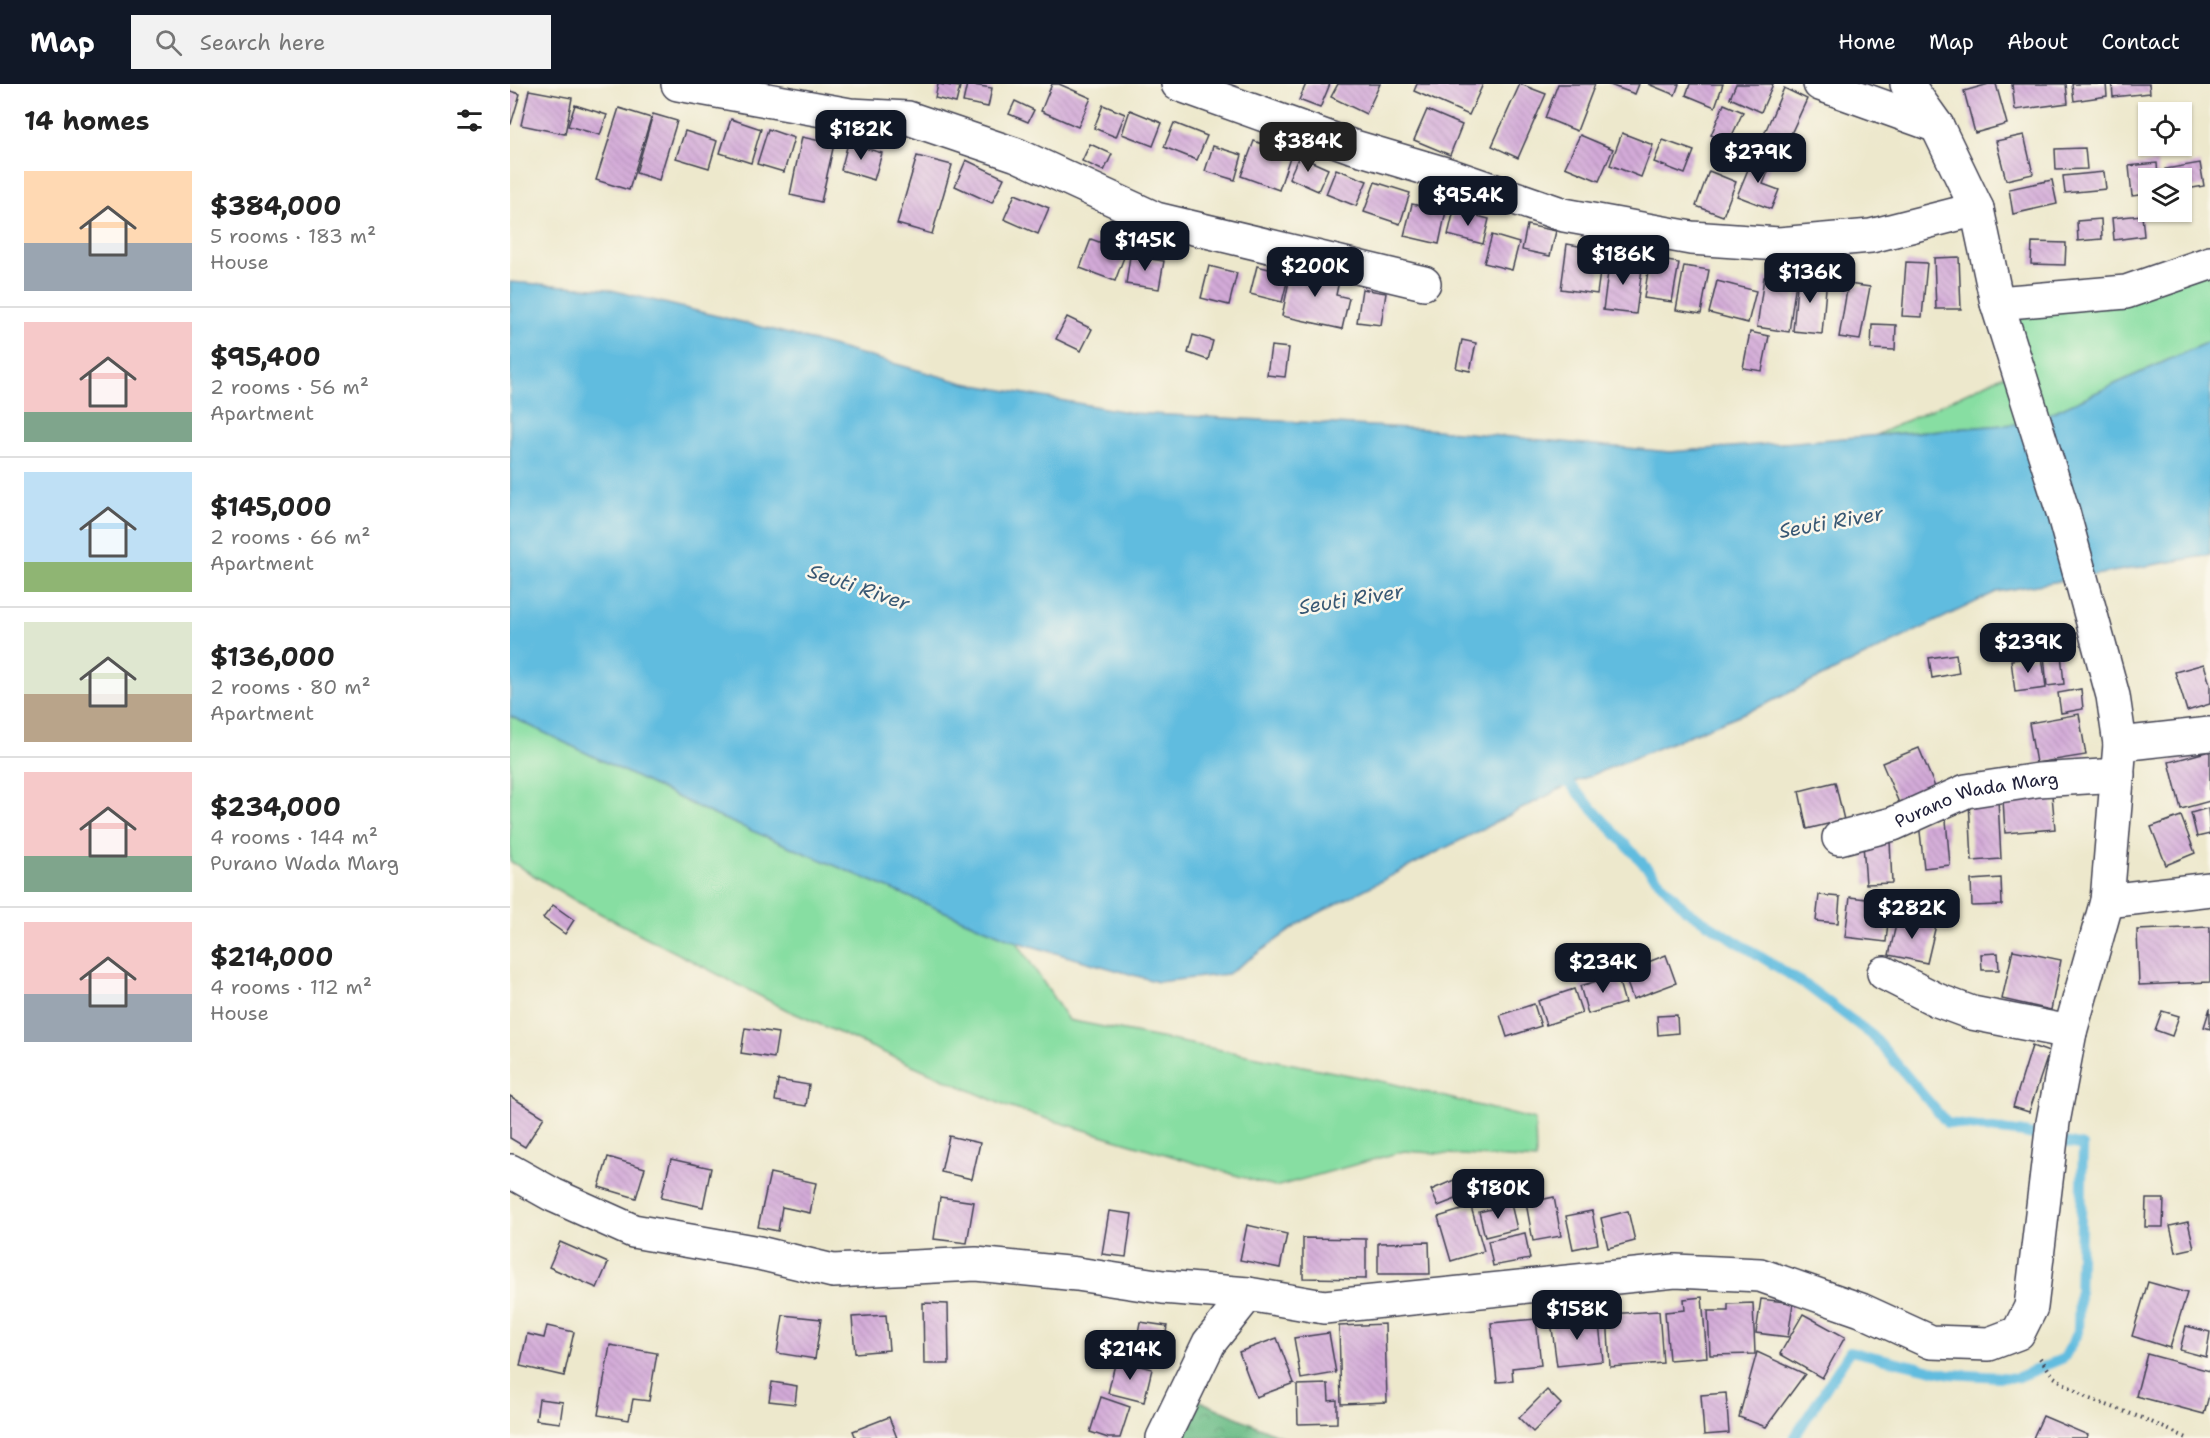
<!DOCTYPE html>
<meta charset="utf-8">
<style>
:root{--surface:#fff;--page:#f2f2f2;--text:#222;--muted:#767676;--line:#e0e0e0;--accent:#111827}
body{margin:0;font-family:"Shantell Sans",sans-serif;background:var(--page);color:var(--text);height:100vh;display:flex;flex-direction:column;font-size:22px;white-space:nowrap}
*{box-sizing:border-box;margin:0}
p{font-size:20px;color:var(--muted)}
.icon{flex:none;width:33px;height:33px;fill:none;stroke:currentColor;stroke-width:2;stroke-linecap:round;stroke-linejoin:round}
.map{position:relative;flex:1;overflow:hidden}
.drawer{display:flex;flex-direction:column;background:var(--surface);width:510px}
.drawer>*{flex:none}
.buttons{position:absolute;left:1628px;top:18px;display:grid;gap:12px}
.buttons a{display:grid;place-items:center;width:54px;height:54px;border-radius:0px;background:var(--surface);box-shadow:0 2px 4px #0004;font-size:30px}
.price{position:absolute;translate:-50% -51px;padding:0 14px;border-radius:12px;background:var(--accent);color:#fff;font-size:20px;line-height:39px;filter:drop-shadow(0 2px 3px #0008)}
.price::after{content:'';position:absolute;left:50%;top:36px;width:18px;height:14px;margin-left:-9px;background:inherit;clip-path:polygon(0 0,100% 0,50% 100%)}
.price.on{background:#222;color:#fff}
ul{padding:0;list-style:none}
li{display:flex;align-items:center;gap:18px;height:150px;padding:0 24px}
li+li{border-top:2px solid var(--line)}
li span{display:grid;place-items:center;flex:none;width:168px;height:120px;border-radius:0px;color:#555}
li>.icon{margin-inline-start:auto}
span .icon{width:72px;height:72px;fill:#fffc;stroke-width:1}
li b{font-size:26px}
h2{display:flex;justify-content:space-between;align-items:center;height:72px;padding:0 24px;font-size:26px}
header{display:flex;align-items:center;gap:36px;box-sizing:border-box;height:84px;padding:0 30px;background:var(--accent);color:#fff}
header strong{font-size:28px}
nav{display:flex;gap:33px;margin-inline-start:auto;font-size:21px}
.search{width:420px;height:54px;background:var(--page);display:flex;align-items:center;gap:15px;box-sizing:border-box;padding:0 21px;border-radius:0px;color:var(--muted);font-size:22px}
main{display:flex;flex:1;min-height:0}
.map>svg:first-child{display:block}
.green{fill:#87dea2;stroke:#54806e;stroke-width:1.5}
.forest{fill:url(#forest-crowns);stroke:#487062;stroke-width:1.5}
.water{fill:#61bcdf;stroke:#426f8d;stroke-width:1.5}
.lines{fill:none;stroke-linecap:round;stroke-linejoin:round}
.stream{stroke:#61bcdf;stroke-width:10}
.building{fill:url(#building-back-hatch)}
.minor-casing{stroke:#404051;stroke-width:36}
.path{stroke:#404051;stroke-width:4;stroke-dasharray:1.5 4.5;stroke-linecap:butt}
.minor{stroke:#fff;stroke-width:33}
.labels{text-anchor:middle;stroke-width:5;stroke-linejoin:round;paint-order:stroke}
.street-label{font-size:18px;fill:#22223b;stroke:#fbf7ec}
.water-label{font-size:20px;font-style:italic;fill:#385874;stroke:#fbf7ec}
</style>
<header>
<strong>Map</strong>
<div class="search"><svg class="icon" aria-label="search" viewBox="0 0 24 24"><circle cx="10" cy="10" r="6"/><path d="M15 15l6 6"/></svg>Search here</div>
<nav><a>Home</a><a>Map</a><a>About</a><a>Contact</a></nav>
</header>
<main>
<section class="drawer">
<h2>14 homes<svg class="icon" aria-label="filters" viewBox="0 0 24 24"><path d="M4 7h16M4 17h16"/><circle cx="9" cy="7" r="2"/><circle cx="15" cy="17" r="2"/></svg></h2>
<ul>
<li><span style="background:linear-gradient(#ffd9b3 60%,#9aa5b1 0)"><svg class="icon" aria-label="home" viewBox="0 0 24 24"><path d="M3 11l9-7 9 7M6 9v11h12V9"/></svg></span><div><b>$384,000</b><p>5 rooms · 183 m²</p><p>House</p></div></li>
<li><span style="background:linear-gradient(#f6c9c9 75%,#7fa58c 0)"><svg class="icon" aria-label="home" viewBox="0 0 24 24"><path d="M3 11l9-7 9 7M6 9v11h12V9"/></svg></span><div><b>$95,400</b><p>2 rooms · 56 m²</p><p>Apartment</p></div></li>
<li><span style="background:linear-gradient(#bfe0f5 75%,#8fb573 0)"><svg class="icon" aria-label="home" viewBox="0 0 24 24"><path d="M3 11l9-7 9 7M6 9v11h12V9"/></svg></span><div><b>$145,000</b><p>2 rooms · 66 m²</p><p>Apartment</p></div></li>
<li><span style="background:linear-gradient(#dfe7d0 60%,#b9a48a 0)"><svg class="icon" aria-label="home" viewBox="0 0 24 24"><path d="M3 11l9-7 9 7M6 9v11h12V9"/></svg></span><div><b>$136,000</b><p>2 rooms · 80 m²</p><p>Apartment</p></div></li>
<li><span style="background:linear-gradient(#f6c9c9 70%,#7fa58c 0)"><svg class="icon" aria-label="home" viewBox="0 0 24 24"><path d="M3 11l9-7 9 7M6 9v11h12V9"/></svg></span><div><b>$234,000</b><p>4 rooms · 144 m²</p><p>Purano Wada Marg</p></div></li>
<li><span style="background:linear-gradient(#f6c9c9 60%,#9aa5b1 0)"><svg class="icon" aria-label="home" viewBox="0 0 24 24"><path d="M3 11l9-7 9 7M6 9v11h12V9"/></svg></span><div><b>$214,000</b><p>4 rooms · 112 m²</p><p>House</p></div></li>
</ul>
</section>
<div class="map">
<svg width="1700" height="1354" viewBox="0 0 1700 1354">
<defs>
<pattern id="forest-crowns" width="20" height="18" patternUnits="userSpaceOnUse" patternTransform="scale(1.5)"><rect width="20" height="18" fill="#6dbd88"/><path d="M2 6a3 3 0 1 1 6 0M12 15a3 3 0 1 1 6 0" fill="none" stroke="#599970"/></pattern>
<pattern id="building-back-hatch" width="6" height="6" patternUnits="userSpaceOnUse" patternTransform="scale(1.5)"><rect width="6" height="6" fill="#d3aad8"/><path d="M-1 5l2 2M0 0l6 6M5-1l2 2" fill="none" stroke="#b592ba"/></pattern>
</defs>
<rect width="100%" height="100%" fill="#fbf7ec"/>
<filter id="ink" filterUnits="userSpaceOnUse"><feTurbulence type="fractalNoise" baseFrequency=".0167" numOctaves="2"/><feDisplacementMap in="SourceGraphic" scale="12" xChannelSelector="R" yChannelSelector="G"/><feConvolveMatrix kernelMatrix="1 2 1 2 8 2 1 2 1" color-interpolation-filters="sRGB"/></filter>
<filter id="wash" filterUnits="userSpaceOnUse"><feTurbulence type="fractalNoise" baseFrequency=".008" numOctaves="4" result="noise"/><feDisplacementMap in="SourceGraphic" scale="24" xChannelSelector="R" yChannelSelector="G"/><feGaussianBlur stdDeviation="1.35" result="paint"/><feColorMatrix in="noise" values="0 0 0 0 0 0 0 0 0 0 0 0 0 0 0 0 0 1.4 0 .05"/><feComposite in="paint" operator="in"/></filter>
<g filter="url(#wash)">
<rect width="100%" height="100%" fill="#ede8cc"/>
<g class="green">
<path d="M1700,179V257L1519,339L1366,351L1507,285L1487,219Z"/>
<path d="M0,632L202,730L507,858L558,936L880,999L1025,1036L1026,1076L894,1067L765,1103L498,1023L277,926L66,817L0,777Z"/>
</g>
<path class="forest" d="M674,1310L774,1354H653Z"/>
<path class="water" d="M0,198L97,205L264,246L454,299L623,329L916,345L1160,368L1519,339L1700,257V471L1486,508L1256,620L1060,700L795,836L718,890L648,898L507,858L202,730L0,632Z"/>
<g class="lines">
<path class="stream" d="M1047,696L1060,700L1176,826L1296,901L1363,952L1437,1039L1514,1049L1573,1062L1568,1248L1554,1274L1506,1294L1440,1290L1340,1267L1284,1354"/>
</g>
<g id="blocks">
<g class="building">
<path d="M428,0L450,3L446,19L425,14Z"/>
<path d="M457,0L482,4L478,23L453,18Z"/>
<path d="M542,0H549L581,14L568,43L531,27Z"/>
<path d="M796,0H820L810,24L789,16Z"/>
<path d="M828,0H870L856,30L821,13Z"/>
<path d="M907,0H973L959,31L904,7Z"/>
<path d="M1010,0L1036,10L1008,74L982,62Z"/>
<path d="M1048,0H1085L1067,47L1035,34Z"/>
<path d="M1097,0H1129L1125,10Z"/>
<path d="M1138,0H1169L1165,11Z"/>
<path d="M1180,0H1213L1205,23L1176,11Z"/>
<path d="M1226,0H1263L1251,28L1220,14Z"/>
<path d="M1479,0H1486L1497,40L1465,49L1454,7Z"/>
<path d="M1502,0H1556L1558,19L1505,26Z"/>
<path d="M1562,0H1596L1597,12L1564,17Z"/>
<path d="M1602,0H1639L1640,9L1603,13Z"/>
<path d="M1274,4L1297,15L1274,65L1252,55Z"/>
<path d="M19,6L62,14L55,50L11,41Z"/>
<path d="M0,7L10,10L1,40H0Z"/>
<path d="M505,17L524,26L518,38L499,30Z"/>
<path d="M1214,20L1233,28L1219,58L1201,51Z"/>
<path d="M65,21L97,31L90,51L58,42Z"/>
<path d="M593,21L615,30L606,53L584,44Z"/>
<path d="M109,24L141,34L119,106L86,96Z"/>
<path d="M620,26L652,39L643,62L612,50Z"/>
<path d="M917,26L952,41L940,71L904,56Z"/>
<path d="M143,30L167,37L149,96L126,89Z"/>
<path d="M221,35L251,45L241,79L210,69Z"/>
<path d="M664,39L697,52L687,76L654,63Z"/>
<path d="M258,45L284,54L274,88L247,80Z"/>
<path d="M175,47L207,57L199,84L166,74Z"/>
<path d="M1112,49L1143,61L1131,93L1100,81Z"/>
<path d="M1070,51L1103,65L1089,97L1055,83Z"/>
<path d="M1514,51L1523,90L1496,96L1486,57Z"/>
<path d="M292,53L324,60L311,118L280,111Z"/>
<path d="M1153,56L1184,67L1175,90L1144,78Z"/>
<path d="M744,57L781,70L769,106L731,92Z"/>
<path d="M338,59L372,69L364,96L331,86Z"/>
<path d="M580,60L602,70L594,87L572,77Z"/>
<path d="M703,62L732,71L725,96L695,87Z"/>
<path d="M1575,64L1577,85L1546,86L1545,65Z"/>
<path d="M1244,71L1262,78L1253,100L1269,106L1261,125L1227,112Z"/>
<path d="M407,72L442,81L422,150L387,140Z"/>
<path d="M789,72L818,85L808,107L779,94Z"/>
<path d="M456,76L494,94L482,119L445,102Z"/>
<path d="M1647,79L1648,94H1638V110L1622,112L1619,82Z"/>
<path d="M1690,79L1694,102L1671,106V94H1656L1655,85Z"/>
<path d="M826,85L857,97L846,122L816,110Z"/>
<path d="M1199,87L1226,98L1213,132L1186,122Z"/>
<path d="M1594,88L1596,105L1555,109L1553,92Z"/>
<path d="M1542,96L1547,120L1503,130L1499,105Z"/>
<path d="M865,98L900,109L890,140L854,128Z"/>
<path d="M505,110L539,124L528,150L494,135Z"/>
<path d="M902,120L936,127L929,160L894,152Z"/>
<path d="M944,126L979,135L973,160L938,151Z"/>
<path d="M1632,131L1634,152L1604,156L1602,134Z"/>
<path d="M1591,135L1592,155L1568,157L1567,137Z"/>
<path d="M1017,141L1046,147L1040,172L1012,166Z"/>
<path d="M982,151L1009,159L1002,186L974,179Z"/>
<path d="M581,155L616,168L605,197L570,184Z"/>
<path d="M1522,158L1556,159L1555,181L1521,180Z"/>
<path d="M1057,160L1093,166L1087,210L1051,205Z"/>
<path d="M620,172L654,177L649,205L616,200Z"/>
<path d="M1100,173L1133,177L1126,230L1093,226Z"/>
<path d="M1449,173L1451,225H1426L1424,174Z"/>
<path d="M1140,174L1169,179L1162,218L1134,214Z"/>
<path d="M1396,178L1417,179L1412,233L1392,232Z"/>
<path d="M699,182L727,189L719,221L691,214Z"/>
<path d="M747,182L779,190L772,218L740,210Z"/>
<path d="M782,182L830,192L826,211L839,214L832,245L772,232Z"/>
<path d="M1174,182L1199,186L1191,230L1166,226Z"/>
<path d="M1288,191L1317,193L1312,250L1283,247Z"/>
<path d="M1254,193L1286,197L1279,248L1247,243Z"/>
<path d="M1207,197L1246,207L1238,239L1199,229Z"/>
<path d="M1338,200L1360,203L1350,256L1329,253Z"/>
<path d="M852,205L876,209L871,241L847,238Z"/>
<path d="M557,233L582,245L571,267L546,255Z"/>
<path d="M1362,240L1386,241L1385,266L1361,265Z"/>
<path d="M1240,248L1259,252L1252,287L1233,284Z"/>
<path d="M683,251L703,257L698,276L678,269Z"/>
<path d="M952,256L966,259L960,287L946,284Z"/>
<path d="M761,262L779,264L775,293L757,291Z"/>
<path d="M1551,569L1554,600L1537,602L1534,571Z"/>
<path d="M1446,570L1449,589L1422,594L1419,574Z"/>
<path d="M1532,572L1536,604L1505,608L1501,576Z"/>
<path d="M1694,580L1700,601V620L1677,627L1665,588Z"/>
<path d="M1571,605L1573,625L1551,629L1548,609Z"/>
<path d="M1569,630L1576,671L1526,679L1519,639Z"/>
<path d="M1409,664L1425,703L1389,719L1372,679Z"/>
<path d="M1700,667V717L1671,725L1659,678Z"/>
<path d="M1325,698L1334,736L1297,745L1289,707Z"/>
<path d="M1542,711L1545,745L1495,749L1493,715Z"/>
<path d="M1488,715L1491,775L1462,777L1459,717Z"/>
<path d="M1698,724L1700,750L1687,753L1681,729Z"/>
<path d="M1671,732L1685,769L1656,781L1641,743Z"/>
<path d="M1436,736L1440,781L1414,784L1409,739Z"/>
<path d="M1380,757L1382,799L1356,800L1353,760Z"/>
<path d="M1491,794L1492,821L1462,822L1461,796Z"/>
<path d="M1309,811L1330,813L1328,839L1306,837Z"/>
<path d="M1340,813L1380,818L1376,858L1335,853Z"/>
<path d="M43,821L64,836L55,850L33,834Z"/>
<path d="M1388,832L1426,841L1417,879L1379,871Z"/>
<path d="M1700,843V898L1629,901L1627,846Z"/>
<path d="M1503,866L1551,876L1541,926L1492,915Z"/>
<path d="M1488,869L1489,886H1472L1471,870Z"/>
<path d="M1156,871L1166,899L1123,915L1113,888Z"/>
<path d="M1107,891L1115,919L1078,930L1070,902Z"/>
<path d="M1064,905L1072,929L1036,941L1028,917Z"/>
<path d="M1024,920L1031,942L997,953L990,931Z"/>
<path d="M1700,924V945L1694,943Z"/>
<path d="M1652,927L1669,932L1662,952L1645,946Z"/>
<path d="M1167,931L1168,949L1148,951L1147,932Z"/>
<path d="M235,944L268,949L264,974L231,969Z"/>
<path d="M1522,962L1539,968L1519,1028L1503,1023Z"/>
<path d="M268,996L299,1001L296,1022L265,1017Z"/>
<path d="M0,1012L34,1033L15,1063L0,1054Z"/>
<path d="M439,1052L470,1059L462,1095L431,1088Z"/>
<path d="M98,1073L135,1084L126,1114L89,1103Z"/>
<path d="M161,1075L201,1084L193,1123L151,1114Z"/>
<path d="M260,1089L306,1099L300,1129L272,1123L268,1147L248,1143Z"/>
<path d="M944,1096L951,1113L928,1122L921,1106Z"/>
<path d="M430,1113L464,1118L457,1159L424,1155Z"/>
<path d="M1044,1113L1051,1152L1023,1157L1016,1119Z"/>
<path d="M1636,1115H1654L1653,1143H1635Z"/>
<path d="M1001,1120L1007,1145L975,1153L969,1128Z"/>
<path d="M961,1123L974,1167L941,1177L928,1133Z"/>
<path d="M599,1127L622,1130L616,1173L592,1170Z"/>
<path d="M1082,1127L1088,1160L1063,1165L1056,1132Z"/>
<path d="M1118,1127L1125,1157L1098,1164L1091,1134Z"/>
<path d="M1678,1138L1684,1164L1666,1168L1660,1142Z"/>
<path d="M737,1141L777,1150L770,1184L730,1176Z"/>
<path d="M1015,1149L1020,1175L983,1182L978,1157Z"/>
<path d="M793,1154L856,1155V1195L793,1194Z"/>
<path d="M50,1158L98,1179L87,1204L39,1183Z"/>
<path d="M919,1158L920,1190H868V1159Z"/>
<path d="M1638,1198L1677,1209L1660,1264L1622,1252Z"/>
<path d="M1192,1213L1197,1273L1159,1276L1155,1228L1175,1226L1174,1215Z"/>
<path d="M1251,1215L1283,1219L1278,1253L1246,1249Z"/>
<path d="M413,1219L438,1220L439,1280H414Z"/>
<path d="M1243,1219L1245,1270L1200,1271L1198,1227H1218V1220Z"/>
<path d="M1149,1227L1153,1279L1100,1283L1097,1230Z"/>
<path d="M1293,1230L1335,1253L1312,1294L1270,1270Z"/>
<path d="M273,1231L311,1235L305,1275L267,1269Z"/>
<path d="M376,1231L379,1266L345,1269L342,1233Z"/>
<path d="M1088,1231L1093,1277L1047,1282L1041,1237Z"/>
<path d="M1026,1235L1031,1281L1002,1284L1003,1297L987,1298L981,1239Z"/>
<path d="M630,1238L657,1242L653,1270L625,1265Z"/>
<path d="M875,1240L877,1318L831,1320L829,1242Z"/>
<path d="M37,1242L64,1248L54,1292L10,1282L17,1250L34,1254Z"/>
<path d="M1676,1242L1700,1248L1696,1273L1670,1266Z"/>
<path d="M819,1249L826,1289L791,1295L784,1254Z"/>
<path d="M767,1254L784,1299L746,1313L729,1268Z"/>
<path d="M100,1261L147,1269L139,1317L123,1315L119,1336L88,1331Z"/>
<path d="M1247,1268L1295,1290L1256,1343L1229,1333Z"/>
<path d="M1637,1270L1700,1287V1308L1694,1330L1626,1312Z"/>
<path d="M606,1276L642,1285L634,1318L598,1309Z"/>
<path d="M262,1298L287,1302L285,1320L259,1317Z"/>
<path d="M818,1300L819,1317L827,1316V1339L788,1340L787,1301Z"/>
<path d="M1037,1306L1051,1320L1023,1348L1009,1334Z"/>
<path d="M1216,1309L1219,1349L1194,1351L1191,1311Z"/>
<path d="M591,1313L620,1323L610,1354H598L580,1348Z"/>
<path d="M29,1315L53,1318L50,1339L26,1336Z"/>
<path d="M1533,1332L1578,1351L1576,1354H1523Z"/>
<path d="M379,1333L387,1354H346L343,1347Z"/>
</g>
</g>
</g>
<g filter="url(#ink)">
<use href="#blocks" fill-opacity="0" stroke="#404051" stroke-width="1.5"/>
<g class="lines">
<g class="minor-casing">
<g id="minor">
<path d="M168,0L340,31L398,34L507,71L646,135L914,199"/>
<path d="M668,0L841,62L939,91L1054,131L1181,154L1269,160L1361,152L1467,125"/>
<path d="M1310,0L1427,42"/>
<path d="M1487,219L1616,208L1700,179"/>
<path d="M1610,660L1700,650"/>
<path id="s1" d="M1329,754L1383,740L1456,707L1528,696L1608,691"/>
<path d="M1597,817L1700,805"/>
<path d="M1374,889L1427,916L1462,929L1560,948"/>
<path d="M0,1087L43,1111L123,1147L249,1169L323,1187L466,1180L567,1190L653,1203L738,1210"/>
<path d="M653,1354L699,1259L738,1210L814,1223L1165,1187L1250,1191L1351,1226L1421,1258L1479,1260L1508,1249L1521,1223L1543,1038L1560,948L1597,817L1610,660L1603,612L1553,428L1487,219L1467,125L1427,42L1397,0"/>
</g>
</g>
<path class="path" d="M1530,1274L1544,1293L1577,1314L1630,1333L1677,1354"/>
<use href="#minor" class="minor"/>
</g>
</g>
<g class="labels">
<g class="street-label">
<text dy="6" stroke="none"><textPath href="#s1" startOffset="144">Purano Wada Marg</textPath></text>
</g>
<g class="water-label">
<text transform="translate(1321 438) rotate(-10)" y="7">Seuti River</text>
<text transform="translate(349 503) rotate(19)" y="7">Seuti River</text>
<text transform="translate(841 515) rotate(-9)" y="7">Seuti River</text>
</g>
</g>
</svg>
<div class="buttons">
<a><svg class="icon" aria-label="locate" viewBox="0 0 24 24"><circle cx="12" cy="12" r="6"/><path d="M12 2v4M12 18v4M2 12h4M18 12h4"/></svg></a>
<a><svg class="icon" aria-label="layers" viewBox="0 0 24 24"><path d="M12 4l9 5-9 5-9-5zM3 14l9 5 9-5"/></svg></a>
</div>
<b class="price" style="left:351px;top:77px">$182K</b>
<b class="price on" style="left:798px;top:89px">$384K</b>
<b class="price" style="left:1248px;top:100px">$279K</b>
<b class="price" style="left:958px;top:143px">$95.4K</b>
<b class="price" style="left:635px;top:188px">$145K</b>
<b class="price" style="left:1113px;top:202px">$186K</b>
<b class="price" style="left:805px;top:214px">$200K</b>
<b class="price" style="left:1300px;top:220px">$136K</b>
<b class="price" style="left:1518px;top:590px">$239K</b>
<b class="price" style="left:1402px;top:856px">$282K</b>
<b class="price" style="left:1093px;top:910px">$234K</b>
<b class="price" style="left:988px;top:1136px">$180K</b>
<b class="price" style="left:1067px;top:1257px">$158K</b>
<b class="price" style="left:620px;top:1297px">$214K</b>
</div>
</main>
